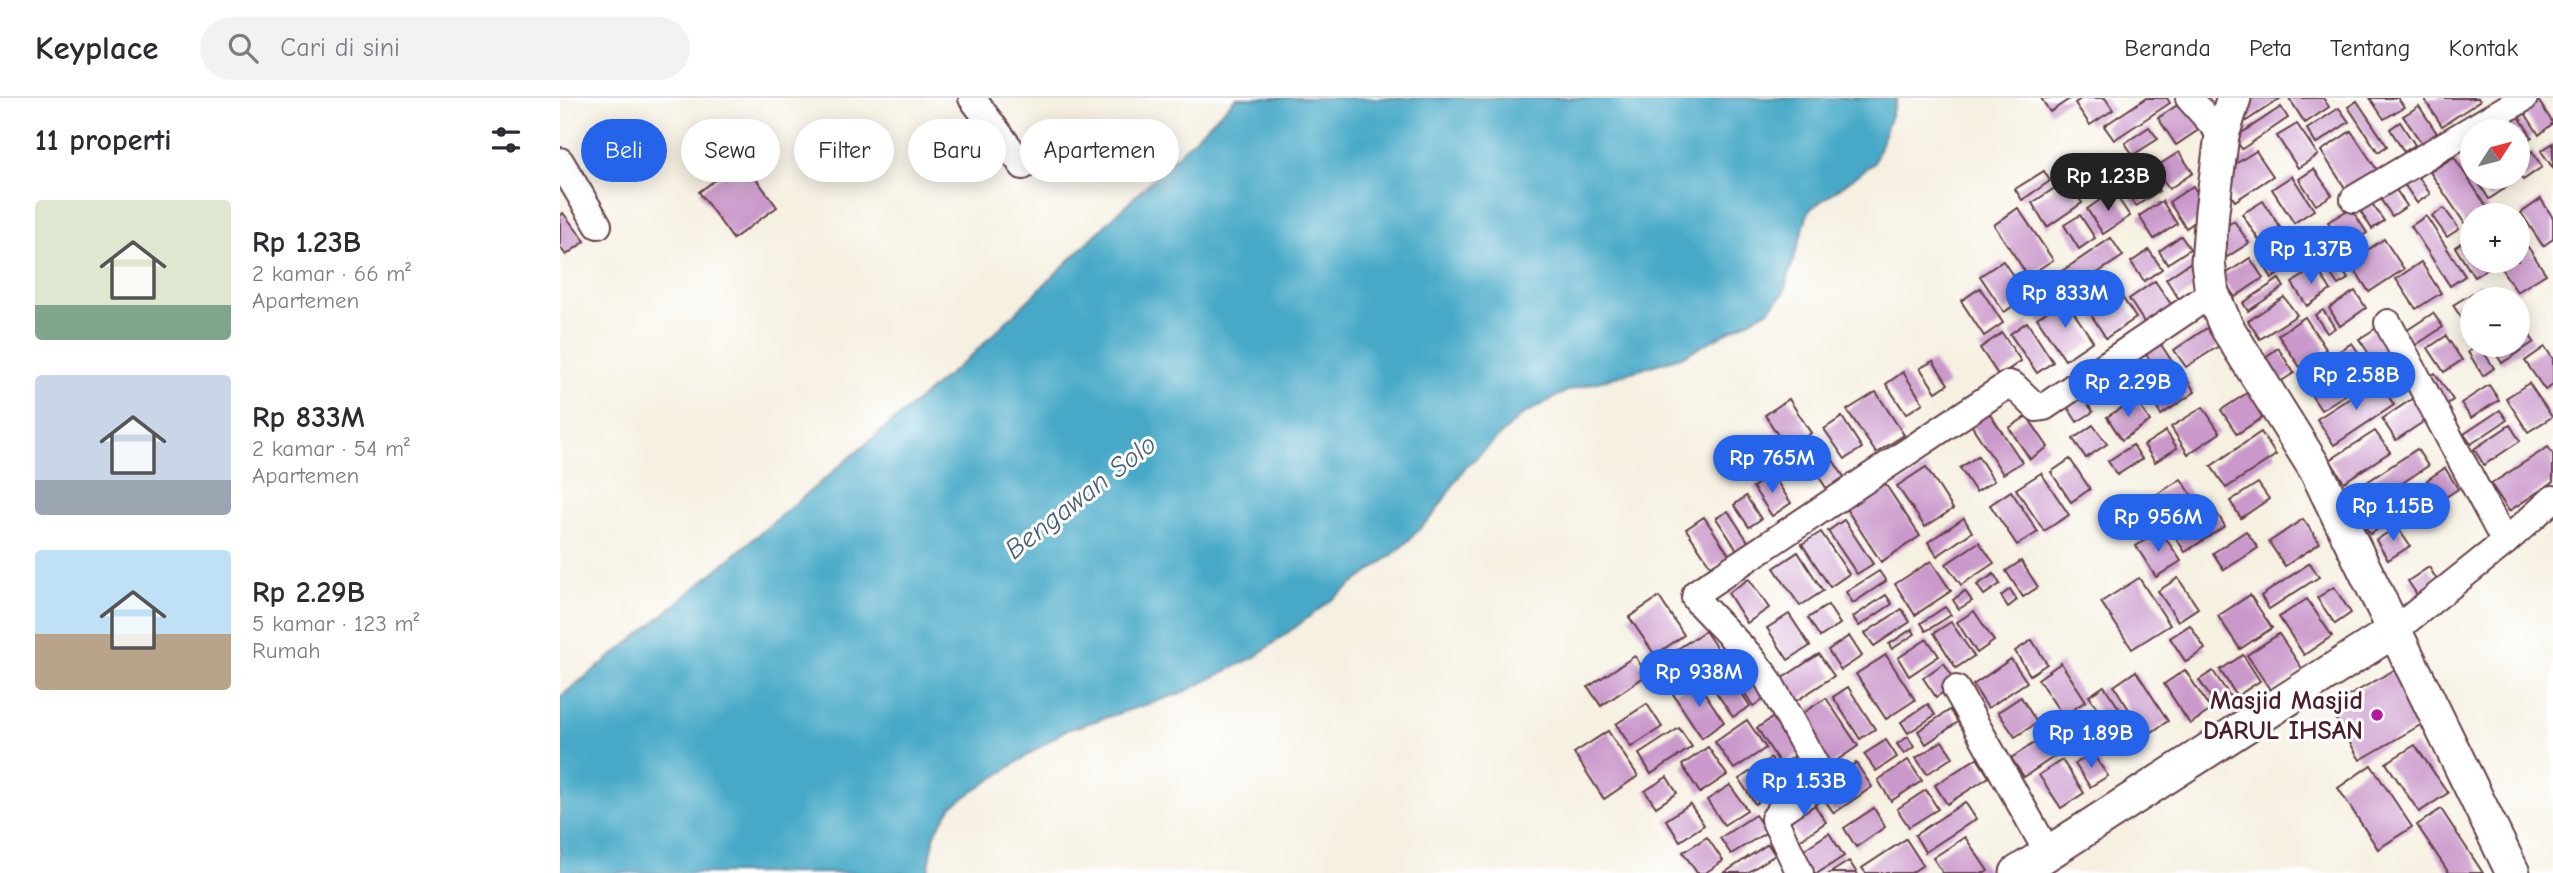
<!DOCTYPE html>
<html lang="id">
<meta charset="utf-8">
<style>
:root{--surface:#fff;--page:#f2f2f3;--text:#2b2b33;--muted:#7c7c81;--line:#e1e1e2;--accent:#2563eb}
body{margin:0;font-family:"Comic Neue",sans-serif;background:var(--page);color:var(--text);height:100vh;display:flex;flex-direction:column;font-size:26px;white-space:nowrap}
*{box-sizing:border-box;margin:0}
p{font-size:23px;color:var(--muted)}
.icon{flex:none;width:38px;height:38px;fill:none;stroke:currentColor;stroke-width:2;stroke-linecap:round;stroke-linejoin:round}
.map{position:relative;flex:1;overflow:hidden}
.drawer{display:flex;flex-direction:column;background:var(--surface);width:560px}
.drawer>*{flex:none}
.top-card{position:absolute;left:21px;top:21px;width:665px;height:63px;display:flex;gap:14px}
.needle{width:46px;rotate:54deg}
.controls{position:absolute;left:1900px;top:21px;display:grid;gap:14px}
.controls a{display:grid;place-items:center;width:70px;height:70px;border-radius:50%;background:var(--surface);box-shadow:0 4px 18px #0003;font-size:35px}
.price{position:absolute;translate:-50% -60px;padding:0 16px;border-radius:24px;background:var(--accent);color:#fff;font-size:23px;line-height:46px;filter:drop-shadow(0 2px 4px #0008)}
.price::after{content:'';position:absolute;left:50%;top:42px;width:21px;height:16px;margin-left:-10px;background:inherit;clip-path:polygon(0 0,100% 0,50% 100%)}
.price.current{background:#222;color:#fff}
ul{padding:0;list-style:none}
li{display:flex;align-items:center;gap:21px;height:175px;padding:0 35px}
li span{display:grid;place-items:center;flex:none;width:196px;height:140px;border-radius:7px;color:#555}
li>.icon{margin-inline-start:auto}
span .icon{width:84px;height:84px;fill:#fffc;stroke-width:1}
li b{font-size:30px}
h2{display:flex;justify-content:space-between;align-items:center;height:84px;padding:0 35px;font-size:30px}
.chip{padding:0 24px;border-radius:32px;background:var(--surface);box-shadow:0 4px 18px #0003;font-size:24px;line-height:63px}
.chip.current{background:var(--accent);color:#fff}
header{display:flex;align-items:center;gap:42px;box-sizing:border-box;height:98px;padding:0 35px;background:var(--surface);border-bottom:2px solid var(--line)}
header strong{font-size:33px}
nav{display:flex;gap:38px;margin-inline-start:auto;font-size:24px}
.search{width:490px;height:63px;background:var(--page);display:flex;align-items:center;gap:18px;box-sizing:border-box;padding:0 24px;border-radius:38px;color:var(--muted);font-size:26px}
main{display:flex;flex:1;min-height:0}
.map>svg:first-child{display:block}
.water{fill:#47a9c7;stroke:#486479;stroke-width:2}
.building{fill:#ca98cb}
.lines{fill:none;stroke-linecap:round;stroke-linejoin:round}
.minor-casing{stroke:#643e46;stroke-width:30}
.tertiary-casing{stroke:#643e46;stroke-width:37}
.minor{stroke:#fff;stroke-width:26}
.tertiary{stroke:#fff;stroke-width:33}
.poi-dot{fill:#b5179e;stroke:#fff;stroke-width:2.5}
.labels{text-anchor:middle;stroke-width:6;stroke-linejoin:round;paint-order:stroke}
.poi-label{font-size:26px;font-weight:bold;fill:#4a1f2b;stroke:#fff;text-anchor:end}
.water-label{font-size:28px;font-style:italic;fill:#495d71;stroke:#fff}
</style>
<header>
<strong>Keyplace</strong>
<div class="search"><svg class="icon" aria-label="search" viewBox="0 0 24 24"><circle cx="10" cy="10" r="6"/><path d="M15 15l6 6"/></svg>Cari di sini</div>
<nav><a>Beranda</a><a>Peta</a><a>Tentang</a><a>Kontak</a></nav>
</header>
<main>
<section class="drawer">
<h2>11 properti<svg class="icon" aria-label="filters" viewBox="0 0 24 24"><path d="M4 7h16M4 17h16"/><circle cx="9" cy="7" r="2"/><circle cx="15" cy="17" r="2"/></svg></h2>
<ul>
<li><span style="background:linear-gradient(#dfe7d0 75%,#7fa58c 0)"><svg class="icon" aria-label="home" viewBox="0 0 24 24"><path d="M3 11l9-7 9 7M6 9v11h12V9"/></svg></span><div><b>Rp 1.23B</b><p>2 kamar · 66 m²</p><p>Apartemen</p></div></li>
<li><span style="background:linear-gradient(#c9d6e8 75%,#9aa5b1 0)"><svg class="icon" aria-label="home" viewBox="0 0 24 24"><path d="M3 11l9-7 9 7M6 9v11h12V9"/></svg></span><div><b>Rp 833M</b><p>2 kamar · 54 m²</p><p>Apartemen</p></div></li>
<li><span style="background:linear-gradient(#bfe0f5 60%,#b9a48a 0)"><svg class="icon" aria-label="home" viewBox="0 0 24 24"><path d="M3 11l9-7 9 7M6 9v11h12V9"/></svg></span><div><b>Rp 2.29B</b><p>5 kamar · 123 m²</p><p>Rumah</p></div></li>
</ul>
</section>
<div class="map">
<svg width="1993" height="775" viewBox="0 0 1993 775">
<rect width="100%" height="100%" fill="#fff"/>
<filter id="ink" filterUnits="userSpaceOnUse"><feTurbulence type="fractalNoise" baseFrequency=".0143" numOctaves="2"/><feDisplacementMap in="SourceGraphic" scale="14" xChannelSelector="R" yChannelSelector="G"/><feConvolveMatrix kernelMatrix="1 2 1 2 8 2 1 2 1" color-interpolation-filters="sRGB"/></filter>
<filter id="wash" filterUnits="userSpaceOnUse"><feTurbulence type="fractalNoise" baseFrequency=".00686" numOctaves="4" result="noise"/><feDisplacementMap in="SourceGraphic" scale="28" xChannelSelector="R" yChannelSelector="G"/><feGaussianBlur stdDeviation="1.57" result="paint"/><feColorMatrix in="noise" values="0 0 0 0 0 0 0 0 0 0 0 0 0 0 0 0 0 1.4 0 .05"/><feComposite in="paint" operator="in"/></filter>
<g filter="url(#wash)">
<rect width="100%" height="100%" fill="#f6f0e1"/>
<path class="water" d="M676,0H1337L1314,65L1249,112L1223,196L1209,212L1121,259L1007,293L962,317L904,371L874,416L840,451L695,559L622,595L504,633L392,708L375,735L368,775H0V599L85,532L413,256Z"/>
<g id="blocks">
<g class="building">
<path d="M1481,0H1511L1490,14Z"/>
<path d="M1522,0H1545L1553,12L1530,27L1515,5Z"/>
<path d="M1586,0H1607L1610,5L1554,42L1544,28Z"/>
<path d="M1628,0L1646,27L1616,47L1598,20Z"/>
<path d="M1668,0H1721L1680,27Z"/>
<path d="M1729,0H1763L1769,9L1745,25Z"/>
<path d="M1810,0H1838L1844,9L1824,21Z"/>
<path d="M1869,0H1918L1920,3L1882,28L1865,2Z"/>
<path d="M1978,2L1993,25L1979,37L1963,12Z"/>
<path d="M1797,3L1827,48L1818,54L1788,9Z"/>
<path d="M1859,8L1882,43L1867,53L1843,18Z"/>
<path d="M1721,9L1728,20L1682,51L1674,40Z"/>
<path d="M1779,10L1789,24L1756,46L1747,31Z"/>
<path d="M1958,17L1972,39L1958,49V33H1933Z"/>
<path d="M1840,24L1855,47L1844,54L1830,31Z"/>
<path d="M1737,26L1758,57L1738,70L1717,38Z"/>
<path d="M1589,29L1598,41L1573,57L1565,45Z"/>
<path d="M1791,33L1817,72L1787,93L1761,53Z"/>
<path d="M1993,45V70L1981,53Z"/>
<path d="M1696,53L1713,78L1675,103L1658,77Z"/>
<path d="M1972,53L1982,69L1963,82L1958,75V62Z"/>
<path d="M1619,54L1633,75L1609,91L1594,70Z"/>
<path d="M1894,59L1932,117H1913V130L1909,132L1870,74Z"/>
<path d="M182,62L217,109L173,141L139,94Z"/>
<path d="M1754,71L1772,97L1756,107L1739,81Z"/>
<path d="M1854,72L1870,96L1857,105L1840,80Z"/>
<path d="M1484,73L1490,83L1462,102L1455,91Z"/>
<path d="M1587,74L1599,93L1576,108L1564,90Z"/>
<path d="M1732,78L1754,112L1734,125L1712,91Z"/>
<path d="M1915,79H1949L1953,85L1929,101Z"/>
<path d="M1828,80L1847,108L1832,118L1813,90Z"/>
<path d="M1507,82L1522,105L1487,129L1472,105Z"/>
<path d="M1633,88L1650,114L1626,130L1609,104Z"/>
<path d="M1553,93L1570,118L1543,136L1527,111Z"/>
<path d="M1804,94L1824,123L1812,131L1793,101Z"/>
<path d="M1981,101L1993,120V141L1983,148L1961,115Z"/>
<path d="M1602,103L1617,126L1594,141L1579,118Z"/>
<path d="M1703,103L1721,131L1701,145L1682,116Z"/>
<path d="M1458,110L1493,162L1468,178L1434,127Z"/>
<path d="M1791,110L1807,135L1785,149L1768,124Z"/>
<path d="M1884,110L1899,131L1887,139L1872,118Z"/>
<path d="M3,115L25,143L6,157L0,149V118Z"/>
<path d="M1520,117L1535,140L1519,151L1504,127Z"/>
<path d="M1866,118L1905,178L1890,188L1851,128Z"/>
<path d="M1674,123L1689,145L1667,159L1653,137Z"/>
<path d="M1748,129L1765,154L1743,168L1727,143Z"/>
<path d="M1958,134L1986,176L1957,194L1936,163H1958Z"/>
<path d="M1621,138L1630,151L1607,166L1599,153Z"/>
<path d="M1551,140L1563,158L1513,191L1502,173Z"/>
<path d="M1908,140L1913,148V163H1923L1928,170L1914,179L1895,149Z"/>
<path d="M1824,141L1844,171L1809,194L1790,164Z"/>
<path d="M1718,147L1732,167L1712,180L1699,159Z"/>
<path d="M1589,152L1602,171L1584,183L1571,164Z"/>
<path d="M1690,160L1703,180L1675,199L1661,179Z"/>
<path d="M1634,162L1647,182L1619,201L1606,181Z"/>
<path d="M1776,162L1788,181L1778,187L1766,169Z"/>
<path d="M1443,163L1467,199L1444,214L1420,178Z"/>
<path d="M1861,164L1881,195L1856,211L1836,181Z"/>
<path d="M1756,169L1771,192L1747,208L1732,185Z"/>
<path d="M1719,181L1724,189L1688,213L1683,205Z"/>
<path d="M1595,183L1615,212L1588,230L1569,201Z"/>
<path d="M1552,184L1576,220L1546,240L1523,204Z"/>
<path d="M1420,190L1443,225L1424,238L1401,203Z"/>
<path d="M1921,190L1928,201H1913V231L1910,233L1893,207Z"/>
<path d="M1795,193L1806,210L1780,228L1769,210Z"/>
<path d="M1724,199L1737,217L1700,241L1688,223Z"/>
<path d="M1505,202L1533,243L1505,262L1477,220Z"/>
<path d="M1763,212L1775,230L1767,235L1755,217Z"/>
<path d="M1873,215L1883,229L1856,247L1846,233Z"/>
<path d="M1745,219L1766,251L1740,269L1718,237Z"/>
<path d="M1958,220L1974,244L1942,265L1930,247H1958Z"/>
<path d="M1467,224L1493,264L1477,275L1450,236Z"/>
<path d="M1821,227L1842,259L1821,273L1799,241Z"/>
<path d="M1647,230L1659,248L1626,269L1614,252Z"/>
<path d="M1442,235L1461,263L1439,278L1420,250Z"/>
<path d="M1886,238L1902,262L1884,274L1868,250Z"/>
<path d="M1596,239L1613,265L1598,275L1581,248Z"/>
<path d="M1792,245L1812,275L1792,288L1772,258Z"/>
<path d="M1919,247L1934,270L1923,278L1908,254Z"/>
<path d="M1985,249L1993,261V287L1985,292L1965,263Z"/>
<path d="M1718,250L1734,275L1720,284L1704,260Z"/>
<path d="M1574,254L1592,282L1578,292L1560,264Z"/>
<path d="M1765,260L1788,295L1761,312L1738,277Z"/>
<path d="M1373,263L1388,286L1376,294L1360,270Z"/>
<path d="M1555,268L1566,285L1536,305L1524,288Z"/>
<path d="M1343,274L1363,305L1346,316L1326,286Z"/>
<path d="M1622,274L1635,294L1601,317L1588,296Z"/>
<path d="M1875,275L1893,302L1880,311L1862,283Z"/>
<path d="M1818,282L1834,307L1774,347L1757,321Z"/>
<path d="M1969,285L1992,319L1968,334L1946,300Z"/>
<path d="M1929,287L1939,302L1911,320L1901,305Z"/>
<path d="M1695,290L1711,314L1677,336L1661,312Z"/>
<path d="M1518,291L1533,314L1517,324L1503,302Z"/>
<path d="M1316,294L1344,337L1316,355L1287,312Z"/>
<path d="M1858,297L1872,318L1836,342L1822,321Z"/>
<path d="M1229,301L1251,335L1227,351L1205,317Z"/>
<path d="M1575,301L1590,323L1562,342L1547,319Z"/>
<path d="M1643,309L1660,335L1628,356L1611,329Z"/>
<path d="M1940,312L1947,322L1911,346L1904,336Z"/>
<path d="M1428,313L1462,364L1443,376L1410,325Z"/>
<path d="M1467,318L1488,349L1470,361L1449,330Z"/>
<path d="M1282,319L1302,350L1285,361L1264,331Z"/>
<path d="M1533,327L1547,346L1526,360L1513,341Z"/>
<path d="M1950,327L1960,343L1924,367L1914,351Z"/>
<path d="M1606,333L1617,350L1595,364L1584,347Z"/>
<path d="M1815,333L1830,354L1784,384L1770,362Z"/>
<path d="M1701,334L1716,357L1666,390L1651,368Z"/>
<path d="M1573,347L1582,361L1557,377L1548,363Z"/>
<path d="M1988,349L1993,356V384L1949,413L1931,386Z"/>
<path d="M1857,351L1868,368L1794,417L1783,400Z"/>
<path d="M1269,356L1284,379L1267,391L1251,367Z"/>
<path d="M1418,358L1434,383L1416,394L1400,370Z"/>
<path d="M1510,361L1530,391L1511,404L1491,374Z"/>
<path d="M1366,369L1393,411L1365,429L1337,388Z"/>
<path d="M1885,370L1898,391L1880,403L1867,382Z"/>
<path d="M1481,375L1509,417L1484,433L1456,391Z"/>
<path d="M1212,376L1231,405L1212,418L1193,389Z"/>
<path d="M1621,381L1633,399L1588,428L1576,410Z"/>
<path d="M1324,384L1360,438L1321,464L1285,409Z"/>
<path d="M1698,385L1709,401L1681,420L1670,403Z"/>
<path d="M1854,388L1866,405L1844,419L1833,402Z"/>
<path d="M1451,393L1478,434L1457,447L1430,407Z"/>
<path d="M1186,398L1201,421L1189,429L1174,407Z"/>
<path d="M1651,406L1665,428L1625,454L1611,432Z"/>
<path d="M1819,406L1830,423L1810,436L1799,419Z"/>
<path d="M1168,413L1189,445L1177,452L1156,420Z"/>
<path d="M1144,419L1170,458L1152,470L1126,431Z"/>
<path d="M1404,420L1412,434L1377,458L1368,444Z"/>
<path d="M1743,421L1760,445L1725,468L1709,444Z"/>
<path d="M1284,422L1313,466L1297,476L1268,433Z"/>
<path d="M1837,429L1850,448L1828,462L1816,442Z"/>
<path d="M1600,432L1621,463L1596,479L1576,448Z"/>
<path d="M1686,433L1698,450L1664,472L1653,455Z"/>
<path d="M1261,434L1289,476L1270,489L1242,446Z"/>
<path d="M1419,444L1434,465L1401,487L1386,466Z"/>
<path d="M1238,454L1263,493L1240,508L1214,470Z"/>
<path d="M1371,463L1391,493L1355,517L1335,486Z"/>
<path d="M1461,463L1478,489L1463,499L1446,473Z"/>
<path d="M1750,465L1759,479L1709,511L1701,498Z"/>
<path d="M1869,469L1882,490L1862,504L1848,483Z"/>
<path d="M1319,473L1326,483L1293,505L1286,494Z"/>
<path d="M1434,476L1440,486L1424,497L1417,487Z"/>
<path d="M1579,480L1610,527L1572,551L1541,504Z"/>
<path d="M1618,480L1638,510L1618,523L1598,493Z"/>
<path d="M1189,481L1209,510L1187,525L1168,495Z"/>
<path d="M1774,489L1791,515L1775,526L1757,500Z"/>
<path d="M1450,491L1457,502L1448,509L1441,498Z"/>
<path d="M1405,493L1412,503L1399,511L1393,502Z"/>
<path d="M1326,497L1332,506L1299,528L1293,519Z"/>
<path d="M1690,497L1712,530L1680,551L1658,518Z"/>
<path d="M1099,499L1124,537L1095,557L1069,519Z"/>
<path d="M1747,501L1772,538L1744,557L1719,519Z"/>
<path d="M1268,507L1280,526L1260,539L1248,520Z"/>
<path d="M1385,509L1391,517L1366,533L1361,525Z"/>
<path d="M1342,511L1350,524L1314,548L1305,535Z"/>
<path d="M1414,513L1434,543L1417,555L1397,524Z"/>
<path d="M1229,516L1250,548L1228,562L1207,530Z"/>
<path d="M1391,524L1414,558L1396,570L1374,535Z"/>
<path d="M1630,527L1645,551L1626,564L1610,540Z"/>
<path d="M1352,531L1355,536L1332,551L1329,546Z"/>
<path d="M1145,533L1158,552L1110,583L1098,564Z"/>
<path d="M1719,536L1743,572L1711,593L1687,557Z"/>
<path d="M1289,538L1302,558L1281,572L1268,552Z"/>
<path d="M1367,541L1379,558L1349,578L1338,560Z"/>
<path d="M1472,542L1487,566L1470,577L1455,553Z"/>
<path d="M1181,555L1209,598L1193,608L1165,565Z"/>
<path d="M1259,556L1274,578L1233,605L1218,583Z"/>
<path d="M1326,557L1355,602L1326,621L1296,576Z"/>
<path d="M1683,557L1700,583L1677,598L1660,572Z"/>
<path d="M1075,558L1087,577L1041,608L1028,589Z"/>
<path d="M1451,561L1467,584L1428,610L1413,587Z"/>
<path d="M1160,563L1190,608L1173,619L1143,575Z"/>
<path d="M1384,565L1397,585L1376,599L1363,580Z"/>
<path d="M1501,565L1526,603L1503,618L1478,581Z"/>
<path d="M1625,572L1651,612L1630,626L1604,586Z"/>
<path d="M1834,572L1864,625L1800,662L1769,609Z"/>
<path d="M1576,573L1608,623L1586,638L1554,588Z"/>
<path d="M1653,573L1673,603L1659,612L1639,582Z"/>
<path d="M1136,582L1164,624L1142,640L1113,596Z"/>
<path d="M1544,588L1582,644L1566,654L1529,598Z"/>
<path d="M1288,589L1315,631L1300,641L1273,599Z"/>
<path d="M1461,599L1477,625L1455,639L1438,614Z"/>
<path d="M1266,600L1298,648L1270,667L1238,618Z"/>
<path d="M1087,606L1102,629L1071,649L1056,626Z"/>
<path d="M1368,606L1375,617L1348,635L1341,624Z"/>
<path d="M1390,612L1398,624L1366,646L1358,633Z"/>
<path d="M1218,616L1243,653L1221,667L1197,630Z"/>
<path d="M1187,622L1206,650L1174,671L1155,644Z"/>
<path d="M1520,628L1527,640L1508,653L1500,641Z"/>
<path d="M1119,630L1132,649L1091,676L1079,656Z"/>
<path d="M1048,633L1078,678L1044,701L1014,655Z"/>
<path d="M1488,636L1501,654L1464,679L1451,660Z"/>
<path d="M1348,639L1354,649L1344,656L1337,646Z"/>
<path d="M1326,642L1337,659L1316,673L1304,656Z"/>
<path d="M1382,643L1393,659L1367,676L1356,660Z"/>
<path d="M1855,647L1888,695L1859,714L1826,665Z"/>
<path d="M1148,649L1167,677L1140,695L1122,667Z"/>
<path d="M1532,655L1548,678L1530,689L1515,666Z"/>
<path d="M1211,660L1227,684L1195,706L1179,681Z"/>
<path d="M1417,660L1429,679L1387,706L1375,687Z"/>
<path d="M1348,662L1362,683L1331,703L1318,682Z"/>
<path d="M1502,662L1524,695L1501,710L1479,677Z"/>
<path d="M1296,665L1312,689L1274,715L1257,691Z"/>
<path d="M1811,667L1852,729L1818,751L1778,690Z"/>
<path d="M1107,679L1117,695L1096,709L1085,693Z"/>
<path d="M1170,687L1187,712L1164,727L1147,702Z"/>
<path d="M1366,692L1378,711L1349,729L1337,711Z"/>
<path d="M1249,699L1266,724L1240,742L1223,716Z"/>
<path d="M1405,704L1416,721L1365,754L1355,737Z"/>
<path d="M1130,706L1144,727L1120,743L1106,722Z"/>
<path d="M1314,710L1325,729L1296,749L1284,730Z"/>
<path d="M1881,711L1923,775H1889L1857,727Z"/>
<path d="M1195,717L1207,734L1171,756L1160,740Z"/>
<path d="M1269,735L1284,758L1258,775H1248L1236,757Z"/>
<path d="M1147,739L1163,763L1145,775H1137L1123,754Z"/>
<path d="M1405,739L1428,773L1425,775H1383L1373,760Z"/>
<path d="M1346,741L1363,767L1351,775H1306L1302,770Z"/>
<path d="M1208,746L1215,757L1187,775H1164Z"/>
<path d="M1289,763L1297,775H1270Z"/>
</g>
</g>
</g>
<g filter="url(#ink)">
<use href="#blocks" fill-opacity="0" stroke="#643e46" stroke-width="2"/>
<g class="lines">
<g class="minor-casing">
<g id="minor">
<path d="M412,0L463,68"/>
<path d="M1629,0L1662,37"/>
<path d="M0,63L38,127"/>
<path d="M1794,101L1964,0"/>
<path d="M1828,225L1945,444"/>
<path d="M1835,532L1945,444L1993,401"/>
<path d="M1396,591L1488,755"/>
<path d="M1240,775L1214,721L1219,714L1261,686L1262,679L1207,580L1189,557L1139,505L1135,500L1136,495L1449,286L1454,288L1477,310L1484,309L1652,195"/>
</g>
</g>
<g class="tertiary-casing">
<g id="tertiary">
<path d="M1674,0L1662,37L1652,113L1648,164L1652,195L1666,228L1756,372L1953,775"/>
<path d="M1457,775L1835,532"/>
</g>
</g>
<use href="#minor" class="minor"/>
<use href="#tertiary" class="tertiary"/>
</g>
</g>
<circle class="poi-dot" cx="1817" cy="617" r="7"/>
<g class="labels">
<g class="poi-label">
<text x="1803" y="611">Masjid Masjid<tspan x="1803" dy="30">DARUL IHSAN</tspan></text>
</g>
<g class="water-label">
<text transform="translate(520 398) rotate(-38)" y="10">Bengawan Solo</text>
</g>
</g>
</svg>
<div class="controls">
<a><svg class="needle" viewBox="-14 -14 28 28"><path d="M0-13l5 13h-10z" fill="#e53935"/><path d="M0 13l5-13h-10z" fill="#7c7c81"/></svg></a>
<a>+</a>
<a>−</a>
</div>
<b class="price current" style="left:1548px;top:115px">Rp 1.23B</b>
<b class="price" style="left:1751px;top:188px">Rp 1.37B</b>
<b class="price" style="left:1505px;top:232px">Rp 833M</b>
<b class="price" style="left:1796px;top:314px">Rp 2.58B</b>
<b class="price" style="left:1568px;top:321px">Rp 2.29B</b>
<b class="price" style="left:1212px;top:397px">Rp 765M</b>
<b class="price" style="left:1833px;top:445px">Rp 1.15B</b>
<b class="price" style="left:1598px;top:456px">Rp 956M</b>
<b class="price" style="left:1139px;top:611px">Rp 938M</b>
<b class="price" style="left:1531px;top:672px">Rp 1.89B</b>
<b class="price" style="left:1244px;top:720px">Rp 1.53B</b>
<div class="top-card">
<a class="chip current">Beli</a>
<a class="chip">Sewa</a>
<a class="chip">Filter</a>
<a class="chip">Baru</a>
<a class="chip">Apartemen</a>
</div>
</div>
</main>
